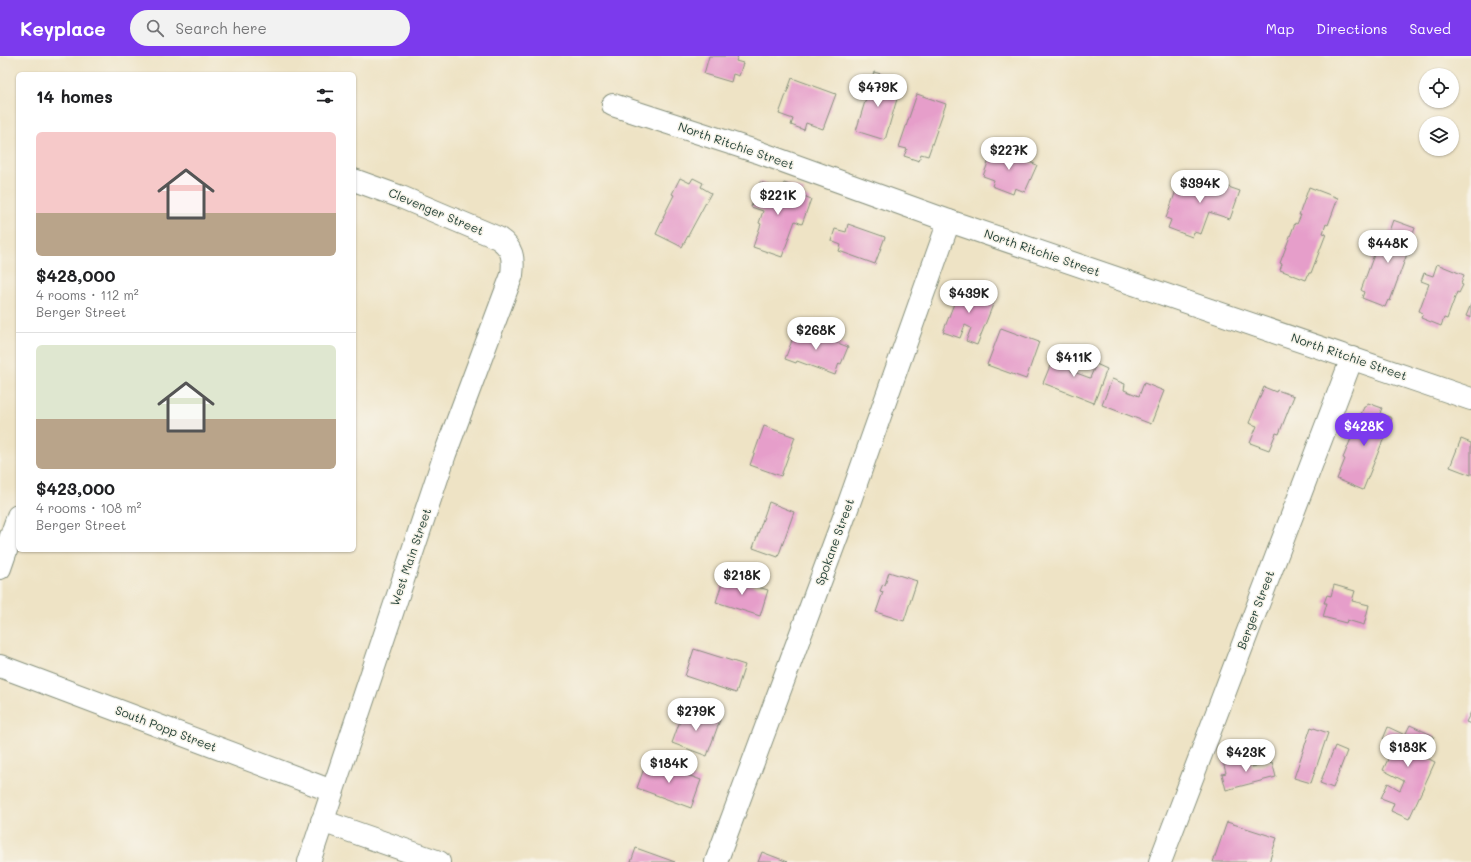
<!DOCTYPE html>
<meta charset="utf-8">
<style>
:root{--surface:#fff;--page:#f2f2f2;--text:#202124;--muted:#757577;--line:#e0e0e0;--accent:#7c3aed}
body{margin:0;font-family:Mali,sans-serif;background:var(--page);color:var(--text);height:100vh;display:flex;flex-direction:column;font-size:15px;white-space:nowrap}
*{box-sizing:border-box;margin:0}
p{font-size:13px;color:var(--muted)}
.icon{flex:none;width:22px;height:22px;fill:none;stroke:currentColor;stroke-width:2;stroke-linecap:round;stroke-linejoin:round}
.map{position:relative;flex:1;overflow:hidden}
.panel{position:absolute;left:16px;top:16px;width:340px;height:480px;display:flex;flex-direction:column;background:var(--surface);border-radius:6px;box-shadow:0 1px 3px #0004}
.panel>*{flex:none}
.buttons{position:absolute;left:1419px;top:12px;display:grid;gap:8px}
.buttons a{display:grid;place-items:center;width:40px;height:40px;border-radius:50%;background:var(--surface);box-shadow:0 1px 3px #0004;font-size:20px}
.price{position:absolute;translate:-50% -34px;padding:0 9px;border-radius:14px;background:#fff;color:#222;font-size:13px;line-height:26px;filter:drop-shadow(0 1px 2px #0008)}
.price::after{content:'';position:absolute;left:50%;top:24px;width:12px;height:9px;margin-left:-6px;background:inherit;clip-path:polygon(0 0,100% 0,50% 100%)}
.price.active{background:var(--accent);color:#fff}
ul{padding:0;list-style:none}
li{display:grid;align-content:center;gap:8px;height:212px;padding:0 20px}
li+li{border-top:1px solid var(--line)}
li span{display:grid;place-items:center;height:124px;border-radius:6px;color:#555}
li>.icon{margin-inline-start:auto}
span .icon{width:72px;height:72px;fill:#fffc;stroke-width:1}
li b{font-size:17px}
h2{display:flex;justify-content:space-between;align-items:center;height:48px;padding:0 20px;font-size:17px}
header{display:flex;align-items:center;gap:24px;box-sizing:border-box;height:56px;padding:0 20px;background:var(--accent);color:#fff}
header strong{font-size:19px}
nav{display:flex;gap:22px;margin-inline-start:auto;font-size:14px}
.search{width:280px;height:36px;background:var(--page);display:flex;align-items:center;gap:10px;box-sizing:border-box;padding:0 14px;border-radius:22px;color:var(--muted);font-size:15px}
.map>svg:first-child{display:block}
.building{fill:#e69eca}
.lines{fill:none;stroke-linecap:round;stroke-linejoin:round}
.minor-casing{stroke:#86907c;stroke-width:24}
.minor{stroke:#fff;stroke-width:22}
.labels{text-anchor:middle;stroke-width:3;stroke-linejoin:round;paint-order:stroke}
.street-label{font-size:12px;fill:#1f3d34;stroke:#f7f3e8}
</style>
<header>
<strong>Keyplace</strong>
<div class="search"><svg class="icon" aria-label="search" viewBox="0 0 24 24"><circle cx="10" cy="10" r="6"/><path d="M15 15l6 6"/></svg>Search here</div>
<nav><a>Map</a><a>Directions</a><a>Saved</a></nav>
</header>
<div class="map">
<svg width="1471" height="806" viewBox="0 0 1471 806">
<rect width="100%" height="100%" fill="#f7f3e8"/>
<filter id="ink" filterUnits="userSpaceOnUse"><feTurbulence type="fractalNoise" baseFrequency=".025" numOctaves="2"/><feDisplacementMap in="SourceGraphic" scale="8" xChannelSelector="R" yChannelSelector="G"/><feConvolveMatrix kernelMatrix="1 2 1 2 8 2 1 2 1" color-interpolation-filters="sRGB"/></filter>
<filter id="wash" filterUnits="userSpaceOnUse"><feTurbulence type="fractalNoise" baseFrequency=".012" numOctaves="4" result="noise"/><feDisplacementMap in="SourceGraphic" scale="16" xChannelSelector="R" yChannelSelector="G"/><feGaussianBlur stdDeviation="0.9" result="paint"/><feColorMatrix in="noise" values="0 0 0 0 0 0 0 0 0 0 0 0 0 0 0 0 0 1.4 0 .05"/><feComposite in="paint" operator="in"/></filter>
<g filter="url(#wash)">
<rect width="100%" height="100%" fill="#eee3c5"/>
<g id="blocks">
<g class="building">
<path d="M709,0H738L736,5L743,7L739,20L733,18L731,26L704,18Z"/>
<path d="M874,16L888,20L885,31L899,36L885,84L856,75Z"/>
<path d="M792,22L836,38L823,73L806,67L804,74L791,69L793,63L779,58Z"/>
<path d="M917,38L946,48L928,100L921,98L919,105L904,100L907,93L899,91Z"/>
<path d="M994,91L1007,96L1008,92L1019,96L1017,101L1037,109L1025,136L1015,132L1013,138L992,130L994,124L983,120Z"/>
<path d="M1188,117L1240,135L1230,163L1209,156L1201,178L1194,176L1192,181L1168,172L1171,164L1166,162L1177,132L1182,135Z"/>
<path d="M680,122L690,127L693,122L703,127L701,131L711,137L682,191L656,178L664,161H663L674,139L672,138Z"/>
<path d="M760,126L781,133L784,127L804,134L802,139L811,143L802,168L795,165L782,201L753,191L761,168L759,167L763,155L751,151Z"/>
<path d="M1309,131L1338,142L1328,169L1326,168L1323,177L1326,178L1311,217H1309L1306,224L1280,214L1282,208L1280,207L1295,167L1297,168L1301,159H1299Z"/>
<path d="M1393,164L1415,172L1410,187H1411L1390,245L1388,244L1385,251L1362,242L1364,236L1361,234L1382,177L1388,178Z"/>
<path d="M848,168L885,181L875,208L839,195L841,189L831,185L835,173L846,176Z"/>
<path d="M1437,208L1464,219L1461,228L1463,229L1459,237L1457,236L1447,263L1444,262L1441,270L1421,262L1423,257L1419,255L1429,228L1421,225L1424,217L1433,220Z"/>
<path d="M972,230L987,236L984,242L994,246L977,289L966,285L971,272L965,269L960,282L943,276L960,232L970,236Z"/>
<path d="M1471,248V262L1466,260Z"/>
<path d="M797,271L848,291L841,308L839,307L835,319L797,305L796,307L785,303Z"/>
<path d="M1001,272L1039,286L1026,323L987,309Z"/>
<path d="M1057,293L1077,301L1071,315L1090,322L1096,308L1107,313L1094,347L1043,327Z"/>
<path d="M1112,323L1125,328L1124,334L1139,340L1144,327L1164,335L1151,368L1102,349Z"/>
<path d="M1264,331L1276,336L1277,334L1294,340L1279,378L1276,377L1269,394L1250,387L1257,370L1249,367Z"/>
<path d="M1368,347L1382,352L1380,357L1392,362L1363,434L1337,423L1345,403L1343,402L1364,351H1366Z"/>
<path d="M764,370L795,381L781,420L750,409Z"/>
<path d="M1461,383L1471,387V419L1450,411Z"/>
<path d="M769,446L794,456L778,501L753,492Z"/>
<path d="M889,516L917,525L904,565L876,556L883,536L880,535L883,528L885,529Z"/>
<path d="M724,521L768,534L760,560L716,546Z"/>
<path d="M1334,529L1355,535L1352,545L1369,549L1364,569L1347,564L1346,567L1323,561L1327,547H1324L1327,539L1331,540Z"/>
<path d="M694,593L745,609L736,637L685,620Z"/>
<path d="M685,651L720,664L707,700L672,687Z"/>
<path d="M1471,656V668L1466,666Z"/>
<path d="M1410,669L1434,680L1425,701L1435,706L1409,763L1391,755L1394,747L1381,742L1388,727L1400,734L1404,725L1383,714L1395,688L1383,683L1388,671L1405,679Z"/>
<path d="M1311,671L1328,677L1311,727L1294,722Z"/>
<path d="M1335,690L1347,695L1333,732L1320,727Z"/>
<path d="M1250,699L1252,711L1272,706L1276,721L1226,734L1222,718L1226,717L1223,706Z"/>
<path d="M647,704L701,724L691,752L637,732Z"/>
<path d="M1227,766L1277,782L1269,806H1213Z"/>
<path d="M636,792L675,806H631Z"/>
<path d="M762,796L788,806H758Z"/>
</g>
</g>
</g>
<g filter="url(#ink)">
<use href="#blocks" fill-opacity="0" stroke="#86907c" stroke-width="1"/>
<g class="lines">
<g class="minor-casing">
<g id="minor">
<path d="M613,49L758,96L949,165L1471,343"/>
<path d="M0,512L18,460"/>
<path d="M0,610L332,735"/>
<path d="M322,765L439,806"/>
<path d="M309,806L445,398L512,219C514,202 513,192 498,182L401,141L354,124"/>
<path d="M716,806L843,464L949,165"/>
<path d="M1160,806L1352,302"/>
</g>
</g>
<use href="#minor" class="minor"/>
</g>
</g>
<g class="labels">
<g class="street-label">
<text transform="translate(736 90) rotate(19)" y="4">North Ritchie Street</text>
<text transform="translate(436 156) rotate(23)" y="4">Clevenger Street</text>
<text transform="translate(1042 197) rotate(19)" y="4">North Ritchie Street</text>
<text transform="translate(1349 301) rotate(19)" y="4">North Ritchie Street</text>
<text transform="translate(835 486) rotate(-70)" y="4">Spokane Street</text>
<text transform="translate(411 501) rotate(-71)" y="4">West Main Street</text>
<text transform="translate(1256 554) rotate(-69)" y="4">Berger Street</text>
<text transform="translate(166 673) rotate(21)" y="4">South Popp Street</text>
</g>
</g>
</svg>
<div class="buttons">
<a><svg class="icon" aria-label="locate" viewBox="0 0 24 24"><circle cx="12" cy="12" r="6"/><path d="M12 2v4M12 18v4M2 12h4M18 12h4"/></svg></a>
<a><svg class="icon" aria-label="layers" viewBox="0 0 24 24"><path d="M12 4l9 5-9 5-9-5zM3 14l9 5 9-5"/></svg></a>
</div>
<b class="price" style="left:878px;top:52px">$479K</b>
<b class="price" style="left:1009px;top:115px">$227K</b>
<b class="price" style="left:1200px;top:148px">$394K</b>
<b class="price" style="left:778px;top:160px">$221K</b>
<b class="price" style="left:1388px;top:208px">$448K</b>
<b class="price" style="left:969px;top:258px">$439K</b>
<b class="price" style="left:816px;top:295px">$268K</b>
<b class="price" style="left:1074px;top:322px">$411K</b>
<b class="price active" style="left:1364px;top:391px">$428K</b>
<b class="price" style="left:742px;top:540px">$218K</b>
<b class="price" style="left:696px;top:676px">$279K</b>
<b class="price" style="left:1408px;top:712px">$183K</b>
<b class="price" style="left:1246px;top:717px">$423K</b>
<b class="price" style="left:669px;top:728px">$184K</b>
<section class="panel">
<h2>14 homes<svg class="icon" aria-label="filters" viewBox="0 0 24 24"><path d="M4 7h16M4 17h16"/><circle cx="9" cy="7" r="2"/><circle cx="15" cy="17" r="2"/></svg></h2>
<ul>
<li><span style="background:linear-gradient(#f6c9c9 65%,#b9a48a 0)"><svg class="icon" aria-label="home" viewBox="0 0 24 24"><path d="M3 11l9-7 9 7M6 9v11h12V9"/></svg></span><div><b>$428,000</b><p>4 rooms · 112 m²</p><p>Berger Street</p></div></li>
<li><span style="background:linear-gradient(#dfe7d0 60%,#b9a48a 0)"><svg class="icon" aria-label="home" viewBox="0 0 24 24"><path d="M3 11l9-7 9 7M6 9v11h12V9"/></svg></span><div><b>$423,000</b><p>4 rooms · 108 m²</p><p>Berger Street</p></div></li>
</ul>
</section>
</div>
